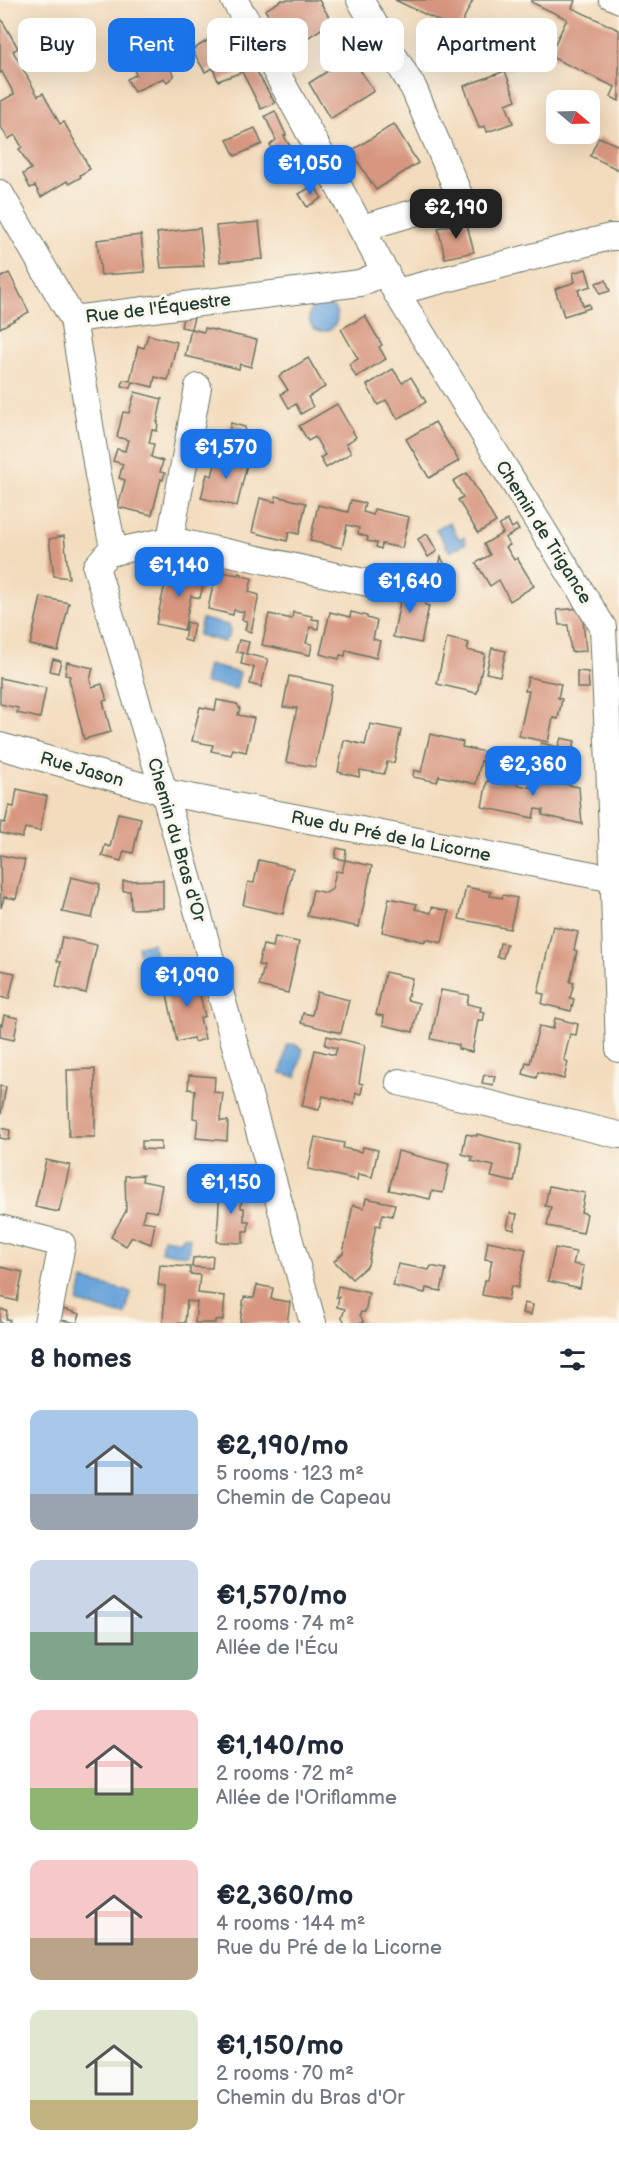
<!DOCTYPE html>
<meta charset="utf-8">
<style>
:root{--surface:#fff;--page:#f2f2f3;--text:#1f2937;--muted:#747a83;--accent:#1a73e8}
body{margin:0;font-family:"Balsamiq Sans",sans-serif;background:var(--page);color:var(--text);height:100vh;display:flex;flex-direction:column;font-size:22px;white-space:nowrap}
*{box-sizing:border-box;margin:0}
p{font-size:20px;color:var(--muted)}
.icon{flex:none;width:33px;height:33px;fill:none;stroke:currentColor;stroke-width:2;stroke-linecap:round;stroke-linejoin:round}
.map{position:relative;height:1323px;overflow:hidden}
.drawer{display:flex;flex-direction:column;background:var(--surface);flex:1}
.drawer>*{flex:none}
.banner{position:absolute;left:18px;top:18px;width:584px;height:54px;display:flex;gap:12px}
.needle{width:39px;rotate:109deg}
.tools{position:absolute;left:546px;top:90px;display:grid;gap:12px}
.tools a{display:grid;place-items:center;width:54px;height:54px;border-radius:12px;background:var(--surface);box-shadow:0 6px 24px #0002;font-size:30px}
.price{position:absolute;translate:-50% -51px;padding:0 14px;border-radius:12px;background:var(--accent);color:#fff;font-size:20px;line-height:39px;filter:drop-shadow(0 2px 3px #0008)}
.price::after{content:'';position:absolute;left:50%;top:36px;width:18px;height:14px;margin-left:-9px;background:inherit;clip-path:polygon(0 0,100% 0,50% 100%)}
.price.active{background:#222;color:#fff}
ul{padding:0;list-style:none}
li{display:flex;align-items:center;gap:18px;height:150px;padding:0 30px}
li span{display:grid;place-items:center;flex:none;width:168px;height:120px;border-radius:12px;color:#555}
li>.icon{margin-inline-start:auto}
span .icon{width:72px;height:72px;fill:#fffc;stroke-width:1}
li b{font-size:26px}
h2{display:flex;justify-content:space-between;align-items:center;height:72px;padding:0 30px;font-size:26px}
.pill{padding:0 21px;border-radius:12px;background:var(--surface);box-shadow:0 6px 24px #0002;font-size:21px;line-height:54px}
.pill.active{background:var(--accent);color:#fff}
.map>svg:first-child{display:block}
.water{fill:#6ba4da;stroke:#457087;stroke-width:1.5}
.building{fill:#d7967f}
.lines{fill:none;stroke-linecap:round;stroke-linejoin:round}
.lane-casing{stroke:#697564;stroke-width:16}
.street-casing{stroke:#697564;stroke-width:28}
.lane{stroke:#fff;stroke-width:14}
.street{stroke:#fff;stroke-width:26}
.labels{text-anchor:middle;stroke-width:6;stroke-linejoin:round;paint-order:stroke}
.street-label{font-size:18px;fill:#1f3d34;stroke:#fbf7ec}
</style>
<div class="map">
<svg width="619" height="1323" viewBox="0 0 619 1323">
<rect width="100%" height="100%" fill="#fbf7ec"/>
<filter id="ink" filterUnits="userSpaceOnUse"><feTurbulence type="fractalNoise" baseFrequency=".0167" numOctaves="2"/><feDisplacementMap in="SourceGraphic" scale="12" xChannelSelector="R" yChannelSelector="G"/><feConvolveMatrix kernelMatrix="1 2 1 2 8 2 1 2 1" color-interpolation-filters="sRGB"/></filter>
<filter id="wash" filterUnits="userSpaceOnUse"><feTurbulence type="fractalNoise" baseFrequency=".008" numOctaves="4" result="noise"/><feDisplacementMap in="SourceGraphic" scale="24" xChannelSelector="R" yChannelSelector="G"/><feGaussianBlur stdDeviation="1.35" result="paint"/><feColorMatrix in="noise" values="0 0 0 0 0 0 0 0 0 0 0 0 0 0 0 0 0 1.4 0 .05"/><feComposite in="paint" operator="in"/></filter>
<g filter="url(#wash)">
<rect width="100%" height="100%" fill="#f3dcbd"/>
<g class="water">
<circle cx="323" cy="317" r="14"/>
<path d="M449,522L459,539L464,537L466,543L450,552L436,529Z"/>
<path d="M202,619L228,625L230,631L229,637L225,639L224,642L198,635Z"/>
<path d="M208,665L240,673L236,689L204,683Z"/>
<path d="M153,943L159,974L143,977L138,946Z"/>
<path d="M293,1044L303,1049L296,1077L281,1073L287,1045Z"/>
<path d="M183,1236L190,1237L188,1255L161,1252L163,1238L182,1241Z"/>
<path d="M83,1280L131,1292L125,1315L78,1303Z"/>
</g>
<g id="blocks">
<g class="building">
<path d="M282,0H319L332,22L289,50L265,10Z"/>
<path d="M395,0H473L458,30Z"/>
<path d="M532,0H573L575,1L572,8L619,30V101L611,97L615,87L549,56L567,19L531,2Z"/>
<path d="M0,17L18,48L13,51L38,96L43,93L60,124L64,122L90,169L80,175L81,177L69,184L67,181L41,197L35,186L30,188L23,174L31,169L19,149L22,147L15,135L8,139L0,125V102L14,94L2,72L0,73Z"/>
<path d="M233,31L275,103L261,109L242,72L218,81L213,68L205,72L192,50L218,34L221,37Z"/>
<path d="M507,52L513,69L505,71L500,55Z"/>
<path d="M351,56L374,91L330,119L309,83Z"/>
<path d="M154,60L156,65L165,60L174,76L167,82L164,78L134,92L127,79L136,75L134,69Z"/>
<path d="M505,71L516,100L506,104L513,123L487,132L485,126L479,128L464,86Z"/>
<path d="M275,111L286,135L284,136L302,167L288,175L270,145L276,140L265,116Z"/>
<path d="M394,124L418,163L376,190L351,151Z"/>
<path d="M255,128L262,144L235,156L227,140Z"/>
<path d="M599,137L619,146V170L590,156Z"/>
<path d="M314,185L322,198L307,207L299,194Z"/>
<path d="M466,221L474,252L445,258L438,228Z"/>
<path d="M259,222L263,259L220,262L216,226Z"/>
<path d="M200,228L204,266L161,268L157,233Z"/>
<path d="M141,235L145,272L101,275L97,240Z"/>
<path d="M586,269L591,286L578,290L583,306L589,304L590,308L564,316L555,289L575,282L573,273Z"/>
<path d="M9,273L29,312L0,328V278Z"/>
<path d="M606,280L610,291L600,294L596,283Z"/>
<path d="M365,316L382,345L379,347L386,359L356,377L349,364L358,359L341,329Z"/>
<path d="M194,317L191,329L181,327L183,318Z"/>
<path d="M205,328L257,340L251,367L240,364L239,369L185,356L191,329L204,332Z"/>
<path d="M148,335L177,342L168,380L155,377L153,387L133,382L131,388L122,386L123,380L130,381L138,346L144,348Z"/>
<path d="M308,358L325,387L308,397L313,407L301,414L296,404L289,408L281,394L288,390L279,376Z"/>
<path d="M393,369L402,383L411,377L426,402L398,419L386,400L378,405L367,385Z"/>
<path d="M135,392L162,399L157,422H158L157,431L152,430L149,443L154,444L151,457L163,461L160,472L165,473L163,480L161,479L152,515L118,507L125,480L119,478L123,464L113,461L117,449L125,451L128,440L117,437L123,412L129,413Z"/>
<path d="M337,404L356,437L346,444L351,453L326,468L320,458L325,455L315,437L308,441L299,426Z"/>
<path d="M435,422L459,461L429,478L406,439Z"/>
<path d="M231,423L245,427L243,439L228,436Z"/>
<path d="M218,453L248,460L237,506L201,498L207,474L212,476Z"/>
<path d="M467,473L496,522L478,533L458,500L463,497L453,481Z"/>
<path d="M276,496L306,503L299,534L289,532L287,541L252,532L260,498L275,502Z"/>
<path d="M351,500L365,503L363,512L373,515L374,509L409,517L402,548L382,544L381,549L376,547L377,543L367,541L368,537L358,534L359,528L347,525L342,548L310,541L318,505L348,512Z"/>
<path d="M507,520L512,528L516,525L519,530L505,538L510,545L506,547L514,560L517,558L534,586L510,601L499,580L490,586L476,563L490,555L484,544L503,533L499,526Z"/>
<path d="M427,534L437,551L428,557L418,539Z"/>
<path d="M64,536L69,578L54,576L49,539Z"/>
<path d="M441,557L446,567L442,586L435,585Z"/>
<path d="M185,569L206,573L200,598L191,596L184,630L156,624L167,575L183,579Z"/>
<path d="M216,571L238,575L239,573L242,574V576L252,578L249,592L259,595L251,632L245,630L247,621L242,620L244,612L234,610L233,615L208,609Z"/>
<path d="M395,585L428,592L425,605L429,606L421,643L393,637L400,602L392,600Z"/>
<path d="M41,597L69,603L58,651L30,645Z"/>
<path d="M582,608L586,651L571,652L568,625H559L557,610Z"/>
<path d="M293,612L312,616V619L319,620L318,629L310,627L306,643L312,644L310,655L262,645L269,614L292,619Z"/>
<path d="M330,612L350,617L351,612L367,616V618L377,621L373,639L380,641L376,658L346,650L345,656L340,655L339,659L320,654Z"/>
<path d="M187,622L194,624L191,642L184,640Z"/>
<path d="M447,638L469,643L467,650L485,654L477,693L437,684Z"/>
<path d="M239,640L249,642L246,654L268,659L261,687L250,684L254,667L241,664L243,653L236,652Z"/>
<path d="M492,648L506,651L500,676L486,673Z"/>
<path d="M53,659L61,661L58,673L50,671Z"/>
<path d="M67,662L93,668L90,680L92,687L102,684L107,700L103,701L111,732L84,739L69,679L70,676L65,675Z"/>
<path d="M577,671L588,672L589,688H577Z"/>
<path d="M289,676L332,685L315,767L286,762L297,708L283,707Z"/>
<path d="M528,677L561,684L558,698L562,699L558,719L553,718L548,742L519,736L529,691H525Z"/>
<path d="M0,678L46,688L40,718L17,713L18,708L0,704Z"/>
<path d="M217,700L237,704L240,709L238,715L254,718L246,752L233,749L231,755L211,751L213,745L192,741L200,707L215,710Z"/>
<path d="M370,724L401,730L394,763L387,762L384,774L360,770L359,777L338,772L344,740L365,745Z"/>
<path d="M430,734L463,742L462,747L490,753L488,763L481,761L476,784L439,776L437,782L413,777L414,770L421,772Z"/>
<path d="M561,738L575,741L568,769L522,759L524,753L538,756L541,743L558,747Z"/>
<path d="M502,764L520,768L517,785L539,789L541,779L579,787L582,824L542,815L543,810L535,809L533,818L482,807L487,781L498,783Z"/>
<path d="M17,789L47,796L40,831L25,828L22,838L0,833L1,822L5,823L9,806L14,807Z"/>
<path d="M118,813L141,818L133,853L124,851L121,861L102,856L105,845L110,847Z"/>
<path d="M337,848L346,850L345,860L372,866L359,927L307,916L313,890L326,893L332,889L336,871L342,872L345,860L335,858Z"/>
<path d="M0,855L25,860L16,899L4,897L1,908Z"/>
<path d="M259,860L293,868L283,914L243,905L248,882L254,883Z"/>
<path d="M71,877L100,884L92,918L62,912Z"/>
<path d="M163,880V908L131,909L130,891H123V881Z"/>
<path d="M466,887L491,892L490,896L502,898L503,895L517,898L510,929L459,919Z"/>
<path d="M389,898L417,904L415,909L431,913L432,907L449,911L442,943L425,939V942L382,932Z"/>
<path d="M553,926L578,932L574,950L577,951L570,982L574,983L570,998L574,999L571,1011L542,1004L544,994L538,993Z"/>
<path d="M62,937L97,945L86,993L56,987L61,962L57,961Z"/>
<path d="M275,937L299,942L288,993L259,986L264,966L258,965L263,945L273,947Z"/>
<path d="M500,943L507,944L503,958L497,957Z"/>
<path d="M0,970L15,973L9,999L0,997Z"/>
<path d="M181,970L183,977L195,974L205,1016L200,1018L205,1039L194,1042L193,1038L177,1042L167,994L178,992L177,983H174L172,973Z"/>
<path d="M385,972L412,978L407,1000L419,1003L413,1032L383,1025L384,1016L376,1015Z"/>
<path d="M441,990L469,995L467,1004L481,1007L480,1011L485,1012L483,1021L478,1020L472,1052L458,1049L459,1045L431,1039Z"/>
<path d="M317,992L349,1000L341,1033L301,1023L303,1013L312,1015Z"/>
<path d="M4,1015L18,1018L14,1040L0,1037V1024L2,1025Z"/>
<path d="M555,1018L578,1024L576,1035L570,1034L564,1060L568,1062L564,1079L538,1072L536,1078L523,1074L526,1062L530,1063L539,1026L553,1029Z"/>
<path d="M327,1036L365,1045L359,1083L363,1084L361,1094L356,1093L354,1104L323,1096L319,1110L302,1106L315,1050L335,1055L337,1048L325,1045Z"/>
<path d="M95,1069V1137H69L67,1070Z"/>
<path d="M189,1075L215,1077L214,1092L223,1093L220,1121H228L227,1141L196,1138L198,1119L193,1118L195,1090L188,1089Z"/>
<path d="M484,1075L495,1076L493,1085L482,1083Z"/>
<path d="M0,1086L6,1087L1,1114H0Z"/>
<path d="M0,1128L10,1130L9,1140L0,1138Z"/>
<path d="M466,1134L477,1136V1134L521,1145L514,1182L491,1177L494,1166L471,1161L473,1157L462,1154Z"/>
<path d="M315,1137L344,1143L343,1148L362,1152L363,1147L378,1150L372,1177L358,1174L357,1180L308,1169Z"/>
<path d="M142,1141H161V1150L142,1149Z"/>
<path d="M398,1151L449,1164L443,1193L432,1191L430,1199L389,1190Z"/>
<path d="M46,1160L70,1165L59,1212L35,1207Z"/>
<path d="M143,1175L142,1181L162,1185L157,1212L145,1210L142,1221L155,1223L151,1244L132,1237L126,1246L111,1237L126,1211L125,1176Z"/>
<path d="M220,1185L242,1186L241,1208H244V1221H249L248,1231H243V1243L217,1242Z"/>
<path d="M549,1186L585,1193L581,1212L587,1214L583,1233L547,1226L551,1207L545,1206Z"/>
<path d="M366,1198L395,1204L392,1216L383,1214L380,1226L376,1225L368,1265L352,1279L334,1261L343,1253L353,1205L364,1208Z"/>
<path d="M510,1213L517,1214L514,1230L507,1228Z"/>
<path d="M488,1241L526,1249L518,1288L511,1286L508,1300L482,1295L485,1280H488L492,1260L485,1259Z"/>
<path d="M555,1248L576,1252L573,1264L584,1266L580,1288L548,1281Z"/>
<path d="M213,1256L212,1268L192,1267L193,1258Z"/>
<path d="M398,1264L429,1270L431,1266L446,1269L441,1291L426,1288L425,1293L393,1286Z"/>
<path d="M160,1265L190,1267V1274L200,1275L198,1293L225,1296L223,1320H215V1323H195L197,1302L187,1301L185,1323H163L165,1286L158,1285Z"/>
<path d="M0,1267L23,1272L17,1301L0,1297Z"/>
<path d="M257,1285L273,1288L271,1299L290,1302L287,1323H240L244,1297L254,1298Z"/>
<path d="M338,1286L369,1293L365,1312H361L360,1315L364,1323H345L342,1317L345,1309L337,1307L339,1297H336Z"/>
<path d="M524,1303L533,1305L531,1315L522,1313Z"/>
<path d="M0,1309L7,1311L6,1319L10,1320L9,1323H0Z"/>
<path d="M63,1309L80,1314L77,1323L61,1320Z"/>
</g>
</g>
</g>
<g filter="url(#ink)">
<use href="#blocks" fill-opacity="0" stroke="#697564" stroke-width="1.5"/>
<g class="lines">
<g class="lane-casing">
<path id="lane" d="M606,0L619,6"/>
</g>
<g class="street-casing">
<g id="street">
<path d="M234,0L261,44L396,292L603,627L612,832L619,1049"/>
<path d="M360,0L414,89L461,199L362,228"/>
<path d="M0,193L73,319L360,283L386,272"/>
<path d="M396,292L610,237H619"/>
<path d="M73,319L98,475L114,552"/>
<path d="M170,540L198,387"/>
<path d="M0,746L164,792L619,880"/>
<path d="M399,1082L619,1135"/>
<path d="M0,1228L62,1244L47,1323"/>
<path d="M313,1323L164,792L96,567L108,553L170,540L373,584"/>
</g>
</g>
<use href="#lane" class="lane"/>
<use href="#street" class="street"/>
</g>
</g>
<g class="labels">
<g class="street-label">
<text transform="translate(158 308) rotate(-7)" y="6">Rue de l'Équestre</text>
<text transform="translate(544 532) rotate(58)" y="6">Chemin de Trigance</text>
<text transform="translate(82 769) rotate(16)" y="6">Rue Jason</text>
<text transform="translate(391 836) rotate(11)" y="6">Rue du Pré de la Licorne</text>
<text transform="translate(177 840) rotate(74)" y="6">Chemin du Bras d'Or</text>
</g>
</g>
</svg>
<div class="tools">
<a><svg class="needle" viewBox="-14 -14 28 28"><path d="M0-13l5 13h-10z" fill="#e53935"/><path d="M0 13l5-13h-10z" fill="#747a83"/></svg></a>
</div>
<b class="price" style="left:310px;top:196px">€1,050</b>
<b class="price active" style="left:456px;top:240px">€2,190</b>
<b class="price" style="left:226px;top:480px">€1,570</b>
<b class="price" style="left:179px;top:598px">€1,140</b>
<b class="price" style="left:410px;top:614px">€1,640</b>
<b class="price" style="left:533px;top:797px">€2,360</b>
<b class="price" style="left:187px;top:1008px">€1,090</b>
<b class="price" style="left:231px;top:1215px">€1,150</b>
<div class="banner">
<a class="pill">Buy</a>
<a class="pill active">Rent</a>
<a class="pill">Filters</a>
<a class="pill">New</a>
<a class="pill">Apartment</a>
</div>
</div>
<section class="drawer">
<h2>8 homes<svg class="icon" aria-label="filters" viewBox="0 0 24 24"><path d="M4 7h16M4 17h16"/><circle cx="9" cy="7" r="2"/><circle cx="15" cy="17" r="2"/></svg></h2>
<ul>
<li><span style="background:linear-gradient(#a9c7e8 70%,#9aa5b1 0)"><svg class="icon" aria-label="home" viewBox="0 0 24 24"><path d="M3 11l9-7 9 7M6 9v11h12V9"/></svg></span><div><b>€2,190/mo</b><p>5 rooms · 123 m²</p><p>Chemin de Capeau</p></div></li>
<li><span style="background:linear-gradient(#c9d6e8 60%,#7fa58c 0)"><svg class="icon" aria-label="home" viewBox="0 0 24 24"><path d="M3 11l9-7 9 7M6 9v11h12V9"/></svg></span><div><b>€1,570/mo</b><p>2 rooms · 74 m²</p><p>Allée de l'Écu</p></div></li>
<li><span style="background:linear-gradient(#f6c9c9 65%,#8fb573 0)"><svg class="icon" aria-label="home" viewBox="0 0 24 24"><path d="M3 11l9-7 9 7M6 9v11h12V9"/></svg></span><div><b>€1,140/mo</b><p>2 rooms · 72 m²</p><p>Allée de l'Oriflamme</p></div></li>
<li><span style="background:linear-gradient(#f6c9c9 65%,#b9a48a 0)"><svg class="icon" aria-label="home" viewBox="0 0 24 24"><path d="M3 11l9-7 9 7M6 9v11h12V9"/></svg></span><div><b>€2,360/mo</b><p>4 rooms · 144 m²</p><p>Rue du Pré de la Licorne</p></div></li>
<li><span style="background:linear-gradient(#dfe7d0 75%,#c2b280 0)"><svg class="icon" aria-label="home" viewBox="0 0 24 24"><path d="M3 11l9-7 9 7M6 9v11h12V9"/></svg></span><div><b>€1,150/mo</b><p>2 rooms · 70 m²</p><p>Chemin du Bras d'Or</p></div></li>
</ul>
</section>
